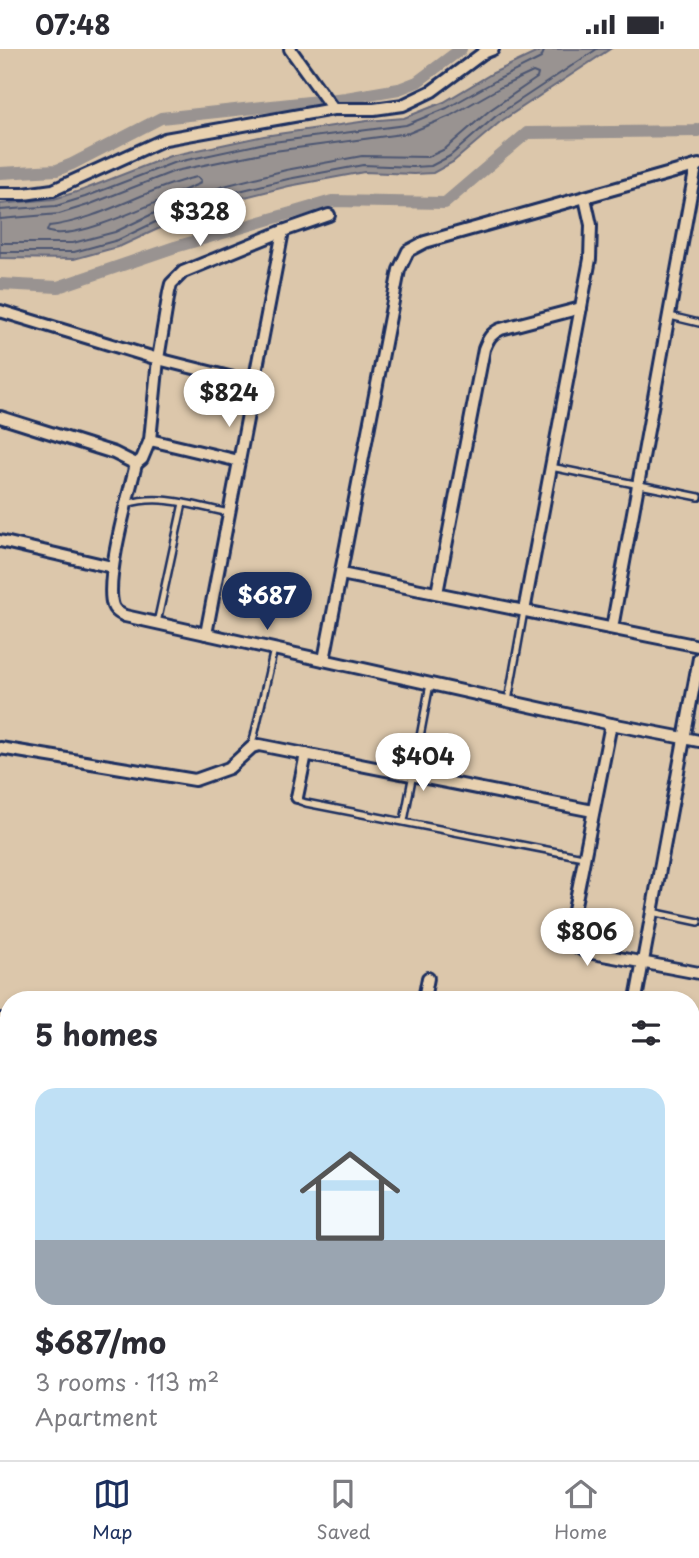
<!DOCTYPE html>
<meta charset="utf-8">
<style>
:root{--surface:#fff;--page:#f7f7f7;--text:#2b2b33;--muted:#7c7c81;--line:#e1e1e2;--accent:#1b2f5e}
body{margin:0;font-family:"Playpen Sans",sans-serif;background:var(--page);color:var(--text);height:100vh;display:flex;flex-direction:column;font-size:26px;white-space:nowrap}
*{box-sizing:border-box;margin:0}
p{font-size:23px;color:var(--muted)}
.icon{flex:none;width:38px;height:38px;fill:none;stroke:currentColor;stroke-width:2;stroke-linecap:round;stroke-linejoin:round}
.map{position:relative;flex:1;overflow:hidden}
.details{position:absolute;left:0px;top:942px;width:700px;height:471px;display:flex;flex-direction:column;background:var(--surface);border-radius:28px 28px 0 0;box-shadow:0 4px 10px #0003}
.details>*{flex:none}
.price{position:absolute;translate:-50% -60px;padding:0 16px;border-radius:24px;background:#fff;color:#222;font-size:23px;line-height:46px;filter:drop-shadow(0 2px 4px #0008)}
.price::after{content:'';position:absolute;left:50%;top:42px;width:21px;height:16px;margin-left:-10px;background:inherit;clip-path:polygon(0 0,100% 0,50% 100%)}
.price.on{background:var(--accent);color:#fff}
ul{padding:0;list-style:none}
li{display:grid;align-content:center;gap:14px;height:371px;padding:0 35px}
li span{display:grid;place-items:center;height:217px;border-radius:21px;color:#555}
li>.icon{margin-inline-start:auto}
span .icon{width:126px;height:126px;fill:#fffc;stroke-width:1}
li b{font-size:30px}
h2{display:flex;justify-content:space-between;align-items:center;height:84px;padding:0 35px;font-size:30px}
.status{display:flex;justify-content:space-between;align-items:center;height:49px;padding:0 35px;background:var(--surface);direction:ltr}
.status svg{height:19px;fill:currentColor}
.dock{display:flex;justify-content:space-around;align-items:center;height:98px;border-top:2px solid var(--line);background:var(--surface);font-size:19px;color:var(--muted)}
.dock a{display:grid;justify-items:center;gap:4px}
.dock .on{color:var(--accent)}
.map>svg:first-child{display:block}
.water{fill:#999391;stroke:#676b7d;stroke-width:2}
.lines{fill:none;stroke-linecap:round;stroke-linejoin:round}
.shore{stroke:#4d5772;stroke-width:2}
.canal{stroke:#999391;stroke-width:12}
.service-casing{stroke:#1b2f5e;stroke-width:10}
.minor-casing{stroke:#1b2f5e;stroke-width:16}
.service{stroke:#e8d1b0;stroke-width:5}
.minor{stroke:#e8d1b0;stroke-width:10}
</style>
<div class="status"><b>07:48</b><svg viewBox="0 0 49 12"><path d="M0 12V9h3v3zM5 12V6h3v6zM10 12V3h3v9zM15 12V0h3v12zM26 1h20v11H26zM47 4h2v5h-2z"/></svg></div>
<div class="map">
<svg width="699" height="1411" viewBox="0 0 699 1411">
<rect width="100%" height="100%" fill="#dcc7ab"/>
<filter id="ink" filterUnits="userSpaceOnUse"><feTurbulence type="fractalNoise" baseFrequency=".0143" numOctaves="2"/><feDisplacementMap in="SourceGraphic" scale="14" xChannelSelector="R" yChannelSelector="G"/><feConvolveMatrix kernelMatrix="1 2 1 2 8 2 1 2 1" color-interpolation-filters="sRGB"/></filter>
<g filter="url(#ink)">
<path class="water" d="M544,0H610L500,73L453,113L433,124L414,125L364,123L289,137L229,152L173,173L121,197L74,210L0,209V155L54,150L83,141L170,107L264,87L367,72L404,69L444,53L493,24Z"/>
<g class="lines">
<g class="shore">
<path d="M197,128L201,131L199,135C167,147 75,195 47,182L49,177C101,171 146,139 197,128Z"/>
<path d="M0,161L56,157L85,148L173,114L265,94L406,76L447,59L497,31L541,9L545,0"/>
<path d="M0,170L59,165L88,156L175,122L267,103L409,84L450,67L501,38L533,23L538,25L537,29L490,61L445,100L428,108L362,107L286,121L224,137L167,158L115,183L73,194H0"/>
<path d="M0,203H74L118,191L170,166L227,145L288,130L363,116L413,118L431,117L450,107L496,67L597,0"/>
</g>
<g class="canal">
<path d="M0,124L57,121L72,115L161,69L346,49L399,40L417,33L461,0"/>
<path d="M0,235L58,238L175,198L332,152L445,154L527,84L698,82L699,80"/>
</g>
<g class="service-casing">
<g id="service">
<path d="M670,267L699,274"/>
<path d="M551,418L699,448"/>
<path d="M127,455C160,444 195,457 229,464"/>
<path d="M157,574L183,454"/>
<path d="M508,652L524,562"/>
<path d="M252,696L274,600"/>
<path d="M297,748L300,752L306,754L583,808"/>
<path d="M404,772L430,635"/>
<path d="M652,863L699,873"/>
<path d="M691,971L699,973"/>
<path d="M695,1185L699,1164"/>
</g>
</g>
<g class="minor-casing">
<g id="minor">
<path d="M290,0L333,60"/>
<path d="M0,145H24L53,141L165,90L333,60H374L403,56L432,42L483,4L493,0"/>
<path d="M0,262L158,310L253,334"/>
<path d="M0,368L114,404L136,415C129,445 104,531 113,557C115,563 121,565 125,567L611,675L699,692"/>
<path d="M150,391L239,412"/>
<path d="M136,415L142,410L150,391L158,310L169,243L171,235L183,223L283,182L329,166"/>
<path d="M0,492L112,518"/>
<path d="M341,525L699,597"/>
<path d="M437,544L484,300C488,290 491,284 501,280L581,259"/>
<path d="M524,562L590,210L591,176L585,149"/>
<path d="M612,579L696,117"/>
<path d="M206,585L283,182"/>
<path d="M324,611L399,221L408,202L425,193L699,116"/>
<path d="M611,675L570,881C571,893 575,898 587,903L699,924"/>
<path d="M0,699L195,731L229,719L252,698L259,696L593,762"/>
<path d="M297,748L306,705"/>
<path d="M424,950L428,929"/>
<path d="M636,950L699,609"/>
<path d="M0,970L9,972"/>
<path d="M691,1023L699,1025"/>
<path d="M0,1031L9,1033"/>
<path d="M691,1183L699,1187"/>
<path d="M691,1210L699,1214"/>
<path d="M691,1246L699,1250"/>
<path d="M56,1411L57,1404"/>
<path d="M171,1411L173,1404"/>
<path d="M277,1411L279,1404"/>
<path d="M378,1411L379,1404"/>
<path d="M466,1411L467,1404"/>
</g>
</g>
<use href="#service" class="service"/>
<use href="#minor" class="minor"/>
</g>
</g>
</svg>
<b class="price" style="left:200px;top:199px">$328</b>
<b class="price" style="left:229px;top:380px">$824</b>
<b class="price on" style="left:267px;top:583px">$687</b>
<b class="price" style="left:423px;top:744px">$404</b>
<b class="price" style="left:587px;top:919px">$806</b>
<section class="details">
<h2>5 homes<svg class="icon" aria-label="filters" viewBox="0 0 24 24"><path d="M4 7h16M4 17h16"/><circle cx="9" cy="7" r="2"/><circle cx="15" cy="17" r="2"/></svg></h2>
<ul>
<li><span style="background:linear-gradient(#bfe0f5 70%,#9aa5b1 0)"><svg class="icon" aria-label="home" viewBox="0 0 24 24"><path d="M3 11l9-7 9 7M6 9v11h12V9"/></svg></span><div><b>$687/mo</b><p>3 rooms · 113 m²</p><p>Apartment</p></div></li>
</ul>
</section>
</div>
<nav class="dock">
<a class="on"><svg class="icon" aria-label="map" viewBox="0 0 24 24"><path d="M3 6l6-2 6 2 6-2v14l-6 2-6-2-6 2zM9 4v14M15 6v14"/></svg>Map</a>
<a><svg class="icon" aria-label="saved" viewBox="0 0 24 24"><path d="M7 4h10v16l-5-4-5 4z"/></svg>Saved</a>
<a><svg class="icon" aria-label="home" viewBox="0 0 24 24"><path d="M3 11l9-7 9 7M6 9v11h12V9"/></svg>Home</a>
</nav>
